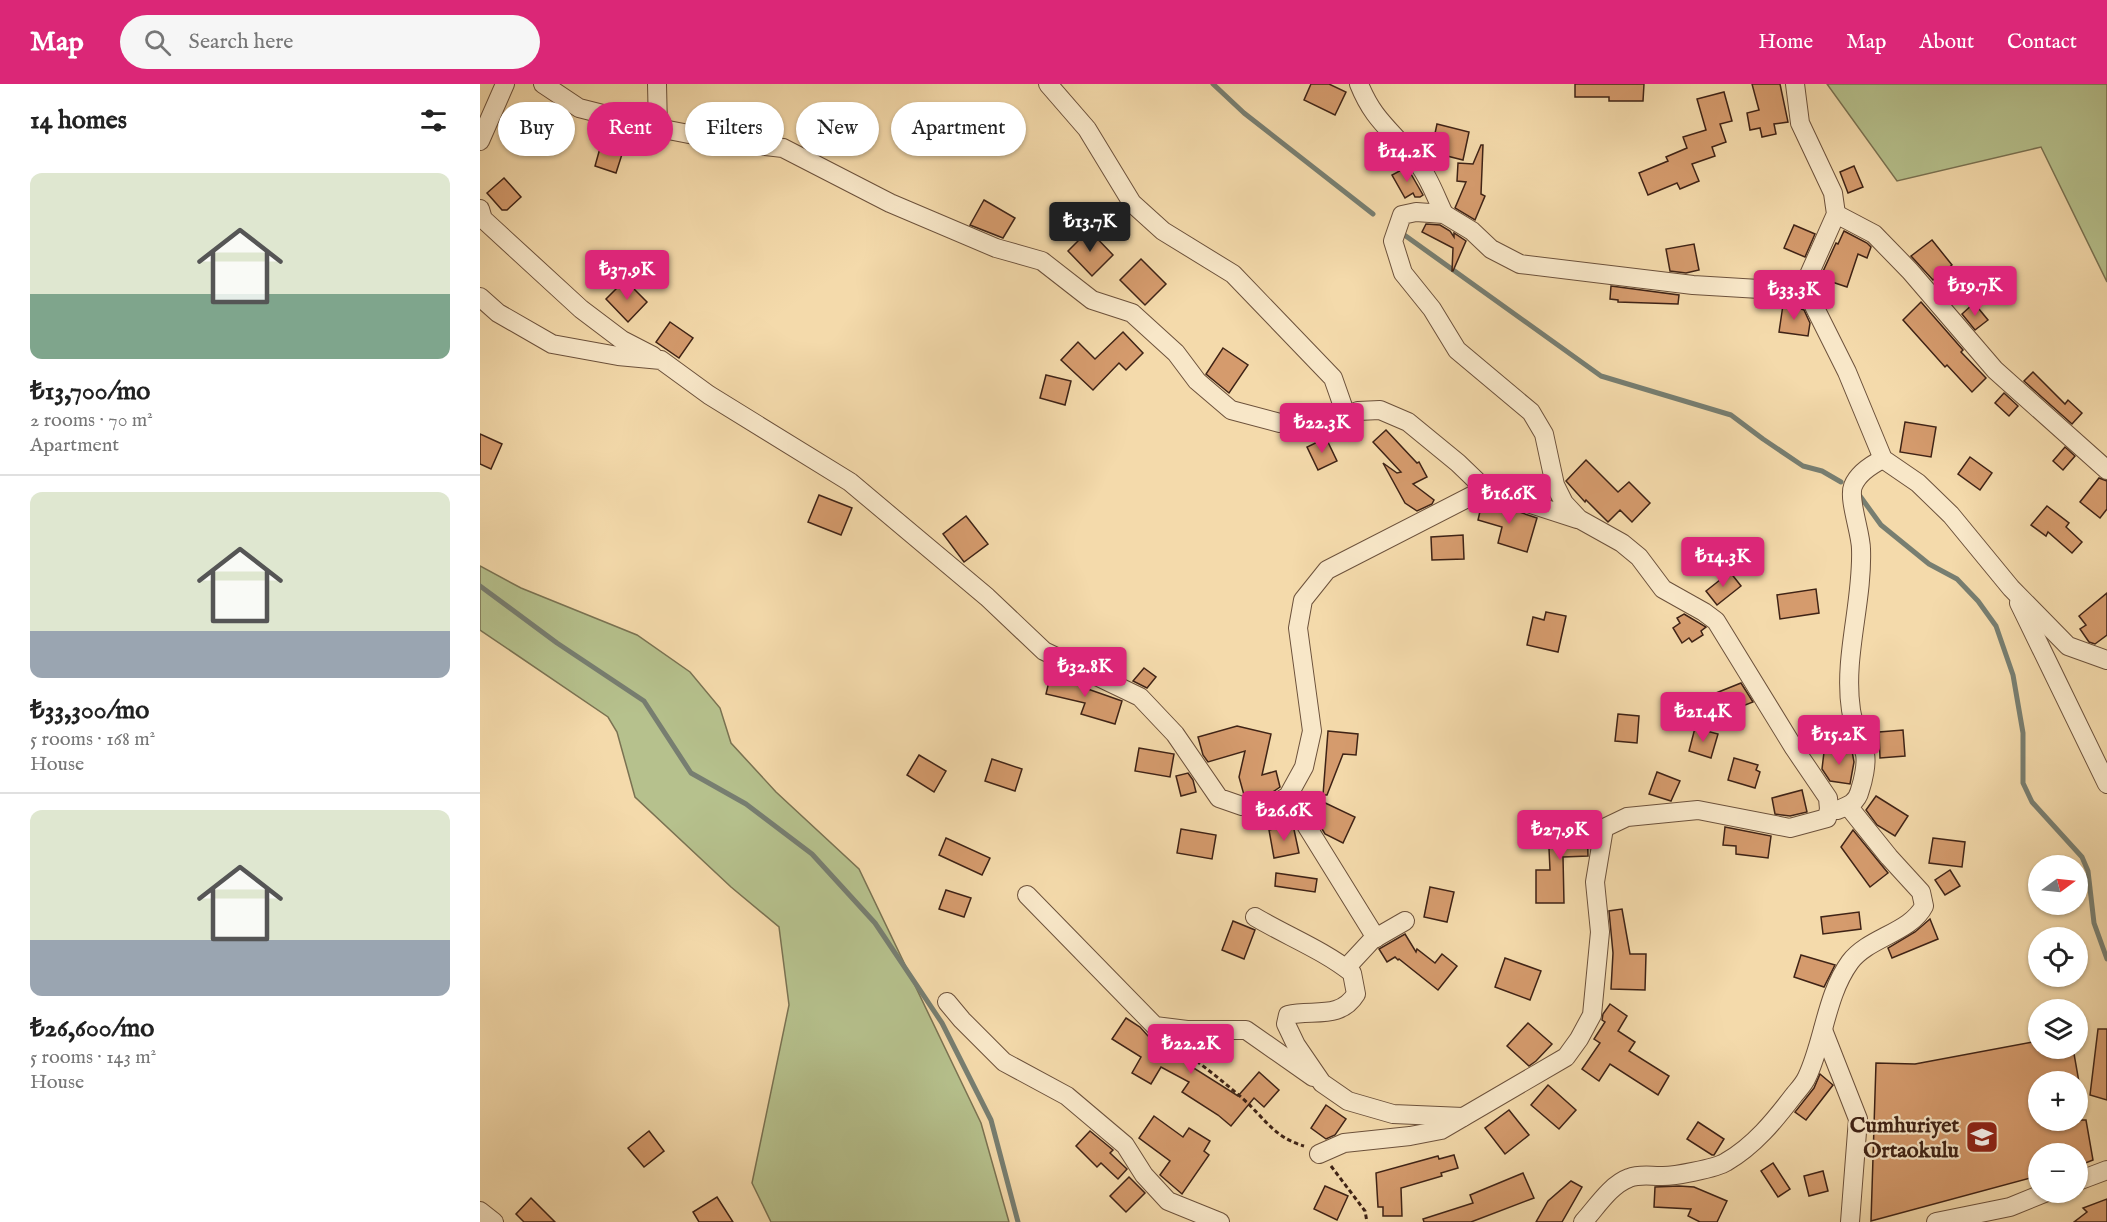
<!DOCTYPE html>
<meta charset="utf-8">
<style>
:root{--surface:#fff;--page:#f6f6f6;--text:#222;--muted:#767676;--line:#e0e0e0;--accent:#db2777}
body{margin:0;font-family:"IM FELL English",serif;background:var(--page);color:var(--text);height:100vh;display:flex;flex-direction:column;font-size:22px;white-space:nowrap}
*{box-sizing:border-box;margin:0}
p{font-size:20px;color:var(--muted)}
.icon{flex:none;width:33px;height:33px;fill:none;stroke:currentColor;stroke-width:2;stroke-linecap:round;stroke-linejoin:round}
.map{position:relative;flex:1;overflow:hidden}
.panel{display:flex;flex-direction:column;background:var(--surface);width:480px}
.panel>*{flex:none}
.hud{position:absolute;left:18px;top:18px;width:570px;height:54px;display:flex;gap:12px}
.needle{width:39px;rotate:75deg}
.tools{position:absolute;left:1548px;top:771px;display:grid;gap:12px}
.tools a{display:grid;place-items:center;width:60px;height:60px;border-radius:50%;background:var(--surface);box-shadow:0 2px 4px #0004;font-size:30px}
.price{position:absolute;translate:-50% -51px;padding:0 14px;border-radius:6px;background:var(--accent);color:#fff;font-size:20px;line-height:39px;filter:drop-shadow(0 2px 3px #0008)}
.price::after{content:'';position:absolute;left:50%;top:36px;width:18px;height:14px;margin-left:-9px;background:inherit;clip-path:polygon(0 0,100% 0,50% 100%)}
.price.active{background:#222;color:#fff}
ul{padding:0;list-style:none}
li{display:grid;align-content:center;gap:12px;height:318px;padding:0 30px}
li+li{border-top:2px solid var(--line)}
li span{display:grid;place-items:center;height:186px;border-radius:12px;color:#555}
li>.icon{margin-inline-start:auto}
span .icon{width:108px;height:108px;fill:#fffc;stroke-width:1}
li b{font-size:26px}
h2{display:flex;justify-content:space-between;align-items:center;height:72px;padding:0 30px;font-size:26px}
.pill{padding:0 21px;border-radius:27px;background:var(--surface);box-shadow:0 2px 4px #0004;font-size:21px;line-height:54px}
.pill.active{background:var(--accent);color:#fff}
header{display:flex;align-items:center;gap:36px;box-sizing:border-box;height:84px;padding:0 30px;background:var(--accent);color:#fff}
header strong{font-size:28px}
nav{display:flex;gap:33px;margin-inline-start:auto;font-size:21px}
.search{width:420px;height:54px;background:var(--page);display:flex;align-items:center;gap:15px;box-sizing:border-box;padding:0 21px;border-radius:33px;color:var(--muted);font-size:22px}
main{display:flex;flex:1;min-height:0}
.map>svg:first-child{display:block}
.green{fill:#b6c18d;stroke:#7a7252;stroke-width:1.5}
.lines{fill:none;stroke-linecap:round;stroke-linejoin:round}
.stream{stroke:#777e71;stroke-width:5}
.building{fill:#d59b6d;stroke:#3f2316;stroke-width:1.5}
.minor-casing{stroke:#6c513b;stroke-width:20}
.path{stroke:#3f2316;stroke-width:3;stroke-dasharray:4.5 3;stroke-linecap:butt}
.minor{stroke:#f8e7c8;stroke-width:18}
.labels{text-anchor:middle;stroke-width:4.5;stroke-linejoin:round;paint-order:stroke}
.poi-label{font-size:22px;font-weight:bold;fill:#3f2316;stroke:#f8e7c8;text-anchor:end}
</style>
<header>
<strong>Map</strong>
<div class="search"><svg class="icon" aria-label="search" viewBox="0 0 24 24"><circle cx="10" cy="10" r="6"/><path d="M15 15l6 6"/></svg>Search here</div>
<nav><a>Home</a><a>Map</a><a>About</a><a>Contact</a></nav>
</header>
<main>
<section class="panel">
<h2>14 homes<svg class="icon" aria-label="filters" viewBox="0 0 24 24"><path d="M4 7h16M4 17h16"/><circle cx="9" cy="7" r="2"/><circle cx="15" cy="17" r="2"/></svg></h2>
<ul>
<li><span style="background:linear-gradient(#dfe7d0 65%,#7fa58c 0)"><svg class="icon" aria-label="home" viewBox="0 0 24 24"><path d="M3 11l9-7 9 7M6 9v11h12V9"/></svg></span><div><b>₺13,700/mo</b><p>2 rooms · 70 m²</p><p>Apartment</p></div></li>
<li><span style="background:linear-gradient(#dfe7d0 75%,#9aa5b1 0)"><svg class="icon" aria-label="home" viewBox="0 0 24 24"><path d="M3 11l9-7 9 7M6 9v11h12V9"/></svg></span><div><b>₺33,300/mo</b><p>5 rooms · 168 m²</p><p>House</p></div></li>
<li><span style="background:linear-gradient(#dfe7d0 70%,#9aa5b1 0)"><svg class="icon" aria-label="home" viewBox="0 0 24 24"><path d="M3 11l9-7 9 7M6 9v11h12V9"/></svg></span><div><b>₺26,600/mo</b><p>5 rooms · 143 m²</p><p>House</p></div></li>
</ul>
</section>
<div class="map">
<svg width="1627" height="1138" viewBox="0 0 1627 1138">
<rect width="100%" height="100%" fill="#f4daab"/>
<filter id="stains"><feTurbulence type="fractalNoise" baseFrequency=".00333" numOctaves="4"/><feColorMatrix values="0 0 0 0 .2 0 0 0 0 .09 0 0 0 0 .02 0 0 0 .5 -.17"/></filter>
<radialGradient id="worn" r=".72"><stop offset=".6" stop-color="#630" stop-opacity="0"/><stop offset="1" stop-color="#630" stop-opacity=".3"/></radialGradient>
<g class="green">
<path d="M1347,0H1627V198L1561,63L1417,97Z"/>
<path d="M0,482L41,504L157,551L210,588L240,624L251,659L296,708L379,785L501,1039L529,1138H291L272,1099L309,921L299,843L251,803L155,713L137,648L128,633L0,546Z"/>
</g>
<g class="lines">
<g class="stream">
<path d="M733,0L764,29L893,130"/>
<path d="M923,150L1121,292L1251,331L1283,355L1323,382L1342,387L1361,398"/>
<path d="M1380,412L1401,441L1449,480L1477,495L1498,517L1516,542L1533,591L1543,649V699L1552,718L1602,773L1608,787L1614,839L1627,875"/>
<path d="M0,502L77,559L164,617L211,689L266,720L332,770L395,839L462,939L511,1036L538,1138"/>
</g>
</g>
<g class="building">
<path d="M831,0H849L866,8L855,31L824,16Z"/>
<path d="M1095,0H1164L1163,17H1129V13H1095Z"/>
<path d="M1272,0H1300L1308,38L1294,40L1296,50L1282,53L1280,44L1270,46L1267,29L1279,26Z"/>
<path d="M1244,8L1252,37L1240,40L1246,58L1232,63L1235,72L1212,80L1219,97L1200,105L1197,99L1168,111L1159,89L1188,77L1186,73L1207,64L1203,53L1226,46L1217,15Z"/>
<path d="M234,28L261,29L260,48L233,43Z"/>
<path d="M957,40L989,48L983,76L951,68Z"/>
<path d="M122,57L144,64L136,89L115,82Z"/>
<path d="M1001,61H1003L1001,110L1005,112L995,136L975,124L986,98L977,97L978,79L993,80Z"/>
<path d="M1374,82L1383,103L1368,109L1360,88Z"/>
<path d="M927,83L943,111L940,113H935L933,109L925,114L912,91Z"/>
<path d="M24,94L41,113L27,126H22L7,109Z"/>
<path d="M504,116L535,134L523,154L490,141Z"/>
<path d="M946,140L960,141L970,147L974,153V149L986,157L973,187H972L973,164L942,148Z"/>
<path d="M1314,141L1335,150L1325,173L1304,164Z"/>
<path d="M609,146L633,171L612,192L588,167Z"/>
<path d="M1364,147L1387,159L1391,163L1387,174L1378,170L1367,203L1340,194L1356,159L1358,160Z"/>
<path d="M1452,156L1472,181L1453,196L1431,172Z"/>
<path d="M1214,160L1219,186L1206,189L1190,187L1186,165Z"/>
<path d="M661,175L686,200L665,221L640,196Z"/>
<path d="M145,196L167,218L148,238L126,215Z"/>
<path d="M1131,202L1199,211L1198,220L1138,218V216L1130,215Z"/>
<path d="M1441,218L1483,266L1481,268L1506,294L1492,308L1467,281L1465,283L1423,236Z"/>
<path d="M1494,219L1508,236L1495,246L1482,230Z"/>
<path d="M1303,221L1317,223L1324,226L1330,239L1328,252L1299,248Z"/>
<path d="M190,238L213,254L199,274L176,258Z"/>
<path d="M643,248L663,269L646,286L639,279L613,306L581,276L598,258L615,275Z"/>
<path d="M743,264L768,281L749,309L726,290Z"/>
<path d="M1553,288L1585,320L1588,316L1602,329L1592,340L1544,297Z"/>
<path d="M566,291L591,297L585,321L560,314Z"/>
<path d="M1524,309L1538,322L1529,332L1515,319Z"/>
<path d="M1425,338L1456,343L1451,373L1420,368Z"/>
<path d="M906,346L937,379L939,378L947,393L933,400L954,416L952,420L937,427L925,419L903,379L917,389L921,388L893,358Z"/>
<path d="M0,350L22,360L11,385L0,380Z"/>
<path d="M846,354L857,377L838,386L827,363Z"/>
<path d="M1585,363L1595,372L1583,386L1573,377Z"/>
<path d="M1490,373L1512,389L1500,406L1478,390Z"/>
<path d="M1106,376L1138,408L1149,398L1170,419L1152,438L1140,426L1128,438L1106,416L1105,418L1086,397Z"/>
<path d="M1619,394L1627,397V425L1620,434L1600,418Z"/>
<path d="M339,411L372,424L361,451L328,438Z"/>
<path d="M1006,417L1057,434L1047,468L1018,459L1022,443L998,436L1002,419Z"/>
<path d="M1567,422L1589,439L1586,443L1602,458L1592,469L1568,448L1566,452L1551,441Z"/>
<path d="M486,432L508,460L484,478L463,450Z"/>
<path d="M983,451L984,475L952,476L951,453Z"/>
<path d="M1250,488L1261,502L1237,521L1226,507Z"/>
<path d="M1336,505L1339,529L1300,535L1297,511Z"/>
<path d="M1627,509V551L1615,560L1609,558L1600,545L1606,541L1599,532Z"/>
<path d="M1066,528L1086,532L1078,568L1047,561L1053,533L1064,536Z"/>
<path d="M1204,530L1226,543L1221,547L1223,551L1212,558L1209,554L1202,559L1193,544L1200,539L1197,534Z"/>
<path d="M664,584L676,593L667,604L653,597Z"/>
<path d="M571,589L598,596L603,598L602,603L642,617L635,640L601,630L605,619L566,610Z"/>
<path d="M1261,599L1273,618L1255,625L1253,620L1241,624L1236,609Z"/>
<path d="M1138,630L1159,632L1157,659L1135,657Z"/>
<path d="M757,642L791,650L782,691L796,687L800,703L790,710L764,711L759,693L765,667L728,678L723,671L718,653Z"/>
<path d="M1215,644L1238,650L1231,674L1209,667Z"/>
<path d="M1423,646L1425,672L1400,674L1399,648Z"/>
<path d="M848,647L878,650L876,671L863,670L847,711H843Z"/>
<path d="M659,664L694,670L690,693L655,687Z"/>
<path d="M1354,665L1372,667L1374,678L1370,700L1350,697L1342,685L1344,668L1354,669Z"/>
<path d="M439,671L466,687L454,708L427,691Z"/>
<path d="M1254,674L1278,681L1276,686L1280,688L1275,704L1248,696Z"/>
<path d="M512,675L542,685L535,707L505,697Z"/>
<path d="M1177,688L1200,697L1191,717L1169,710Z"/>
<path d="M708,689L713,696L716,708L701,712L696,692Z"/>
<path d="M1322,706L1327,728L1310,732L1295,730L1292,714Z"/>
<path d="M1396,712L1428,732L1415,752L1397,741L1386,726Z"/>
<path d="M839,716L875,733L863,759L845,750L833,730Z"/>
<path d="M813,741L819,769L794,774L789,746Z"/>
<path d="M1107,741L1108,772L1083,773L1084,819H1056V786H1070L1068,743Z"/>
<path d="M1245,743L1291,752L1288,774L1256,770V762L1243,761Z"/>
<path d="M701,745L736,751L732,775L697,769Z"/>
<path d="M1373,746L1408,789L1390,803L1361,763Z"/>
<path d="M466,754L510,774L502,791L459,771Z"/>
<path d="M1453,754L1485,758L1482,783L1449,779Z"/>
<path d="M1470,786L1480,802L1465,811L1455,796Z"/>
<path d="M796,789L837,795L835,808L795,802Z"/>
<path d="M950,803L974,808L967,838L944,833Z"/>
<path d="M466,806L491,814L484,833L459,825Z"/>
<path d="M1142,825L1150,870H1166L1165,906L1131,905L1133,869L1129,827Z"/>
<path d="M1379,828L1381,845L1343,850L1341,833Z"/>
<path d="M1450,835L1458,855L1412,874L1408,864L1435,848Z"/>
<path d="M753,837L775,846L764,875L742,866Z"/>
<path d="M925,850L936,868L937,865L955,879L962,870L977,882L958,906L919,875L918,876L915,873L907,878L899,865Z"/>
<path d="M1321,871L1355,881L1344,903L1314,893Z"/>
<path d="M1025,874L1061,887L1050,916L1015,903Z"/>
<path d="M1130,920L1147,932L1138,947L1155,958L1149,967L1189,992L1178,1011L1130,980L1119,997L1102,985L1120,959L1114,955L1125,938L1122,936L1123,930Z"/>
<path d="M646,934L660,943L668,952L691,965L689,968L713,981L712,983L758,1012L779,988L799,1006L784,1023L774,1014L751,1042L738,1031L702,1008L709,998L681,983L671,1000L652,989L661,973L632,955Z"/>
<path d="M1048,939L1072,960L1056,977L1049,982L1027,962Z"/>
<path d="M1618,945H1627V1016L1610,1011Z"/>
<path d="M1558,957V964H1593L1599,998H1558V1036H1606L1613,1076L1598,1082V1070H1558V1092L1391,1137L1396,979L1435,980Z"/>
<path d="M1340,990L1353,1001L1326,1036L1315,1028L1334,1004Z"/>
<path d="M1068,1001L1096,1026L1079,1045L1051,1021Z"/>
<path d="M846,1021L866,1035L855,1051L846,1055L831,1044Z"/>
<path d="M1029,1026L1049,1051L1025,1070L1005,1044Z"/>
<path d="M674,1032L703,1053L709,1044L730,1057L724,1067L729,1071L702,1110L680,1091L690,1077L659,1054Z"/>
<path d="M1218,1038L1244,1055L1234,1071H1232L1207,1055Z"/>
<path d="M169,1047L184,1067L164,1083L148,1064Z"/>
<path d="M610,1047L633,1066L630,1069L647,1085L638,1095L621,1079L617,1083L596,1062Z"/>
<path d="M974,1071L978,1084L961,1089L962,1092L921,1104L922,1132H903V1123H898L896,1089L958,1072L959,1075Z"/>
<path d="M1293,1079L1310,1105L1298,1113L1281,1087Z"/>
<path d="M1343,1087L1348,1107L1329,1112L1324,1092Z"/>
<path d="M1043,1089L1054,1114L991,1138H944L943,1135L993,1119L990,1111Z"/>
<path d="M649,1093L665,1109L646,1128L630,1112Z"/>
<path d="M1091,1097L1102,1103L1082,1138H1056L1068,1117Z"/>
<path d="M845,1102L868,1112L857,1136L834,1125Z"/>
<path d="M1199,1102L1214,1103L1247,1117L1237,1138H1220L1208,1132L1211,1125L1174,1123L1175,1103Z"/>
<path d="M237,1113L253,1138H219L213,1128Z"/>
<path d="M51,1114L75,1138H44L36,1130Z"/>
<path d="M1627,1115V1138H1594L1607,1128L1603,1124Z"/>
</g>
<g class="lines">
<g class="minor-casing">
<g id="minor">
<path d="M63,0L99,24L178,44L250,58L303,64L410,119L516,164L562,177L612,216L652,229L696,269L717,297L751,326L800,339L850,338L878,327L900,326L928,338L978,379L1005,405L1097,435"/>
<path d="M177,0L178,44"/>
<path d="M568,0L607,45L652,119L683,147L753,190L853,294L866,331"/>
<path d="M879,0C893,35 909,44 932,72C947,88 955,111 964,130"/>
<path d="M1315,0L1320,39L1353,109L1356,130L1320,211"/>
<path d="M0,57L25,0"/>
<path d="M0,125L3,135L101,225L142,256L173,272"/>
<path d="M1356,130L1394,150L1430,187L1515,286L1627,386"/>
<path d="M0,213L18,229L72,260L138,272L181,276L229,311L370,398L507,513L564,567L660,613L695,650L739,714L762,722L793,721L808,712L824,683L832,647L818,544L823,516L847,486L1005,405"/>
<path d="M1539,519L1627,700"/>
<path d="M808,712L896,854"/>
<path d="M1357,726C1368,722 1377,719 1380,706C1383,697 1387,680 1385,670C1381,655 1373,641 1371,626C1363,573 1383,519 1381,465C1381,449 1368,415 1373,402C1378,389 1391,381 1403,375"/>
<path d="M547,811L675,942L707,946H766L833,993"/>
<path d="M775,833C807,852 843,866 872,889L876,910C860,936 833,925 808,931L806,940L816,961L842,999L868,1017L913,1030L983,1033"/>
<path d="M866,884L892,856L925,837"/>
<path d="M467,918L482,936L524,978L587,1012L645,1061L664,1091L688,1117L740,1138"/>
<path d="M1343,946L1378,1035L1370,1138"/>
<path d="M839,1070L864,1059L930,1052L961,1046L1086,973L1099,955L1112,931L1120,848L1115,798L1124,744L1147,733L1218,726L1310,744L1347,734L1349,725L1348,714L1314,664L1236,537L1224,528L1183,505L1159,473L1142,459L1099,435L1084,419L1075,401L1064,350L1051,328L977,266L952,225L923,189L913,157L922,131L936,128L964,130L992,147L1011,165L1040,180L1213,201L1311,207L1332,218L1367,288L1403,375L1438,399L1471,431L1531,504L1588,562L1627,576"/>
<path d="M1598,1097L1627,1086"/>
<path d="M0,1127L14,1138"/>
<path d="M1103,1138C1116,1124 1130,1101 1149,1094C1159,1090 1170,1092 1180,1092C1192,1093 1237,1084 1246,1078C1274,1062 1295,1036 1314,1011C1318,1006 1324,1000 1327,993C1344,957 1346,911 1370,878C1389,853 1430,849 1444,822L1441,808L1409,773L1368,722"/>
<path d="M1456,1138L1530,1123L1567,1108"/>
</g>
</g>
<g class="path">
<path d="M699,963C720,980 742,996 762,1014C785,1034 793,1053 824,1062"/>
<path d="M851,1082L885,1127L887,1138"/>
</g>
<use href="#minor" class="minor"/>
</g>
<defs>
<g id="school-square" transform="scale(1.725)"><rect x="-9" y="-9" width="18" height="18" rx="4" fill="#8f2418" stroke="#f8e7c8"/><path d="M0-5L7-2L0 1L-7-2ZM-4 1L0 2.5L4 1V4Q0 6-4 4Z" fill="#fff"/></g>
</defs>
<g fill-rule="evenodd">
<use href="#school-square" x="1502" y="1053"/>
</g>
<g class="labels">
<g class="poi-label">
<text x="1479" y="1048">Cumhuriyet<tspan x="1479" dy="25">Ortaokulu</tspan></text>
</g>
</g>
<rect width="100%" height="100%" filter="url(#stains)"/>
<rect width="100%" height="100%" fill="url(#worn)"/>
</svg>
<div class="tools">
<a><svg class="needle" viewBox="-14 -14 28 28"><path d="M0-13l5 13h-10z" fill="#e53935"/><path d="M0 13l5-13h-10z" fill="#767676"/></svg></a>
<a><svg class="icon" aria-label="locate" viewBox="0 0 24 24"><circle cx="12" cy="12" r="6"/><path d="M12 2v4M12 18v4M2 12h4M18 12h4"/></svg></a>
<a><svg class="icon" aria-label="layers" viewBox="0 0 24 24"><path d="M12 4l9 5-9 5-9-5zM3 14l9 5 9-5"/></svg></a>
<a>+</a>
<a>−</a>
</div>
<b class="price" style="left:927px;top:99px">₺14.2K</b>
<b class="price active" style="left:610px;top:169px">₺13.7K</b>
<b class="price" style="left:147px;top:217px">₺37.9K</b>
<b class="price" style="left:1495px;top:233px">₺19.7K</b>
<b class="price" style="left:1314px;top:237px">₺33.3K</b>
<b class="price" style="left:842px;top:370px">₺22.3K</b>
<b class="price" style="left:1029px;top:441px">₺16.6K</b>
<b class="price" style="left:1243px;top:504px">₺14.3K</b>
<b class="price" style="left:605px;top:614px">₺32.8K</b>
<b class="price" style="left:1223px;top:659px">₺21.4K</b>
<b class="price" style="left:1359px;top:682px">₺15.2K</b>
<b class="price" style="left:804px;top:758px">₺26.6K</b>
<b class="price" style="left:1080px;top:777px">₺27.9K</b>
<b class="price" style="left:711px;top:991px">₺22.2K</b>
<div class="hud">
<a class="pill">Buy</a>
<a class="pill active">Rent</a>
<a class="pill">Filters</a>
<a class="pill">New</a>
<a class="pill">Apartment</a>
</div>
</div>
</main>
